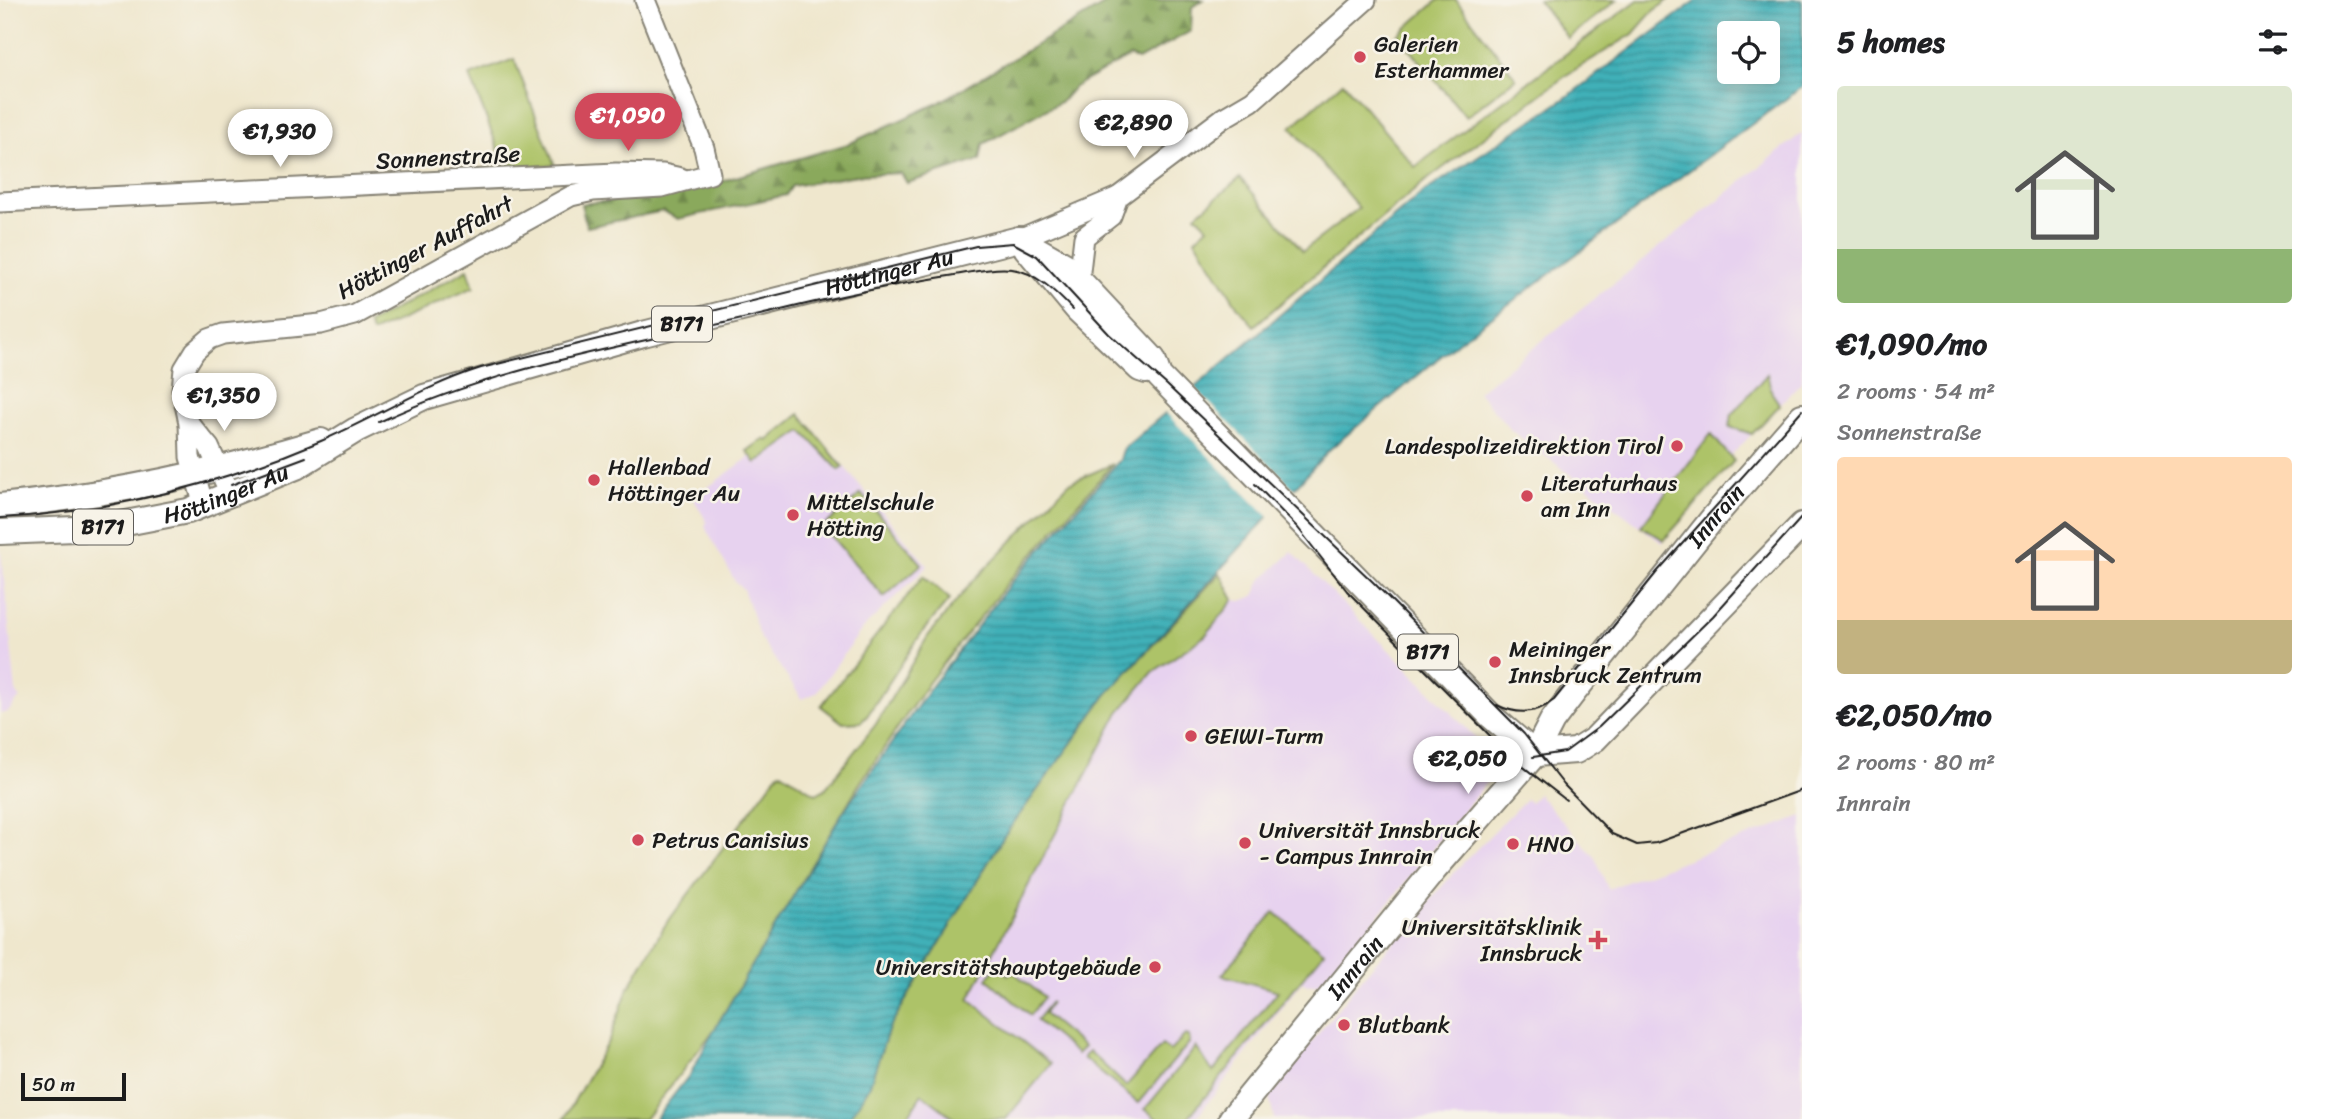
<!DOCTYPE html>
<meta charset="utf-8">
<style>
:root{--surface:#fff;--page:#f6f6f6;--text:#202124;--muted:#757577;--accent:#d1495b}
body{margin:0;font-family:Sriracha,sans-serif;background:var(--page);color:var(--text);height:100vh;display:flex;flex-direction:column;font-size:26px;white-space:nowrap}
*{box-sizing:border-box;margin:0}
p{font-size:23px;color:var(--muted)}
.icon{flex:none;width:38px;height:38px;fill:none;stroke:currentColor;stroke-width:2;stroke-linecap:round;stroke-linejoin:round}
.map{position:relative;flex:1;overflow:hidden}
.sheet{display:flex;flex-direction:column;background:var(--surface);width:525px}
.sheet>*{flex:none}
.buttons{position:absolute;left:1717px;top:21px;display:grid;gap:14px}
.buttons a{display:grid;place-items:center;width:63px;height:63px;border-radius:7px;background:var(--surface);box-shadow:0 4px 18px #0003;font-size:35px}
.scale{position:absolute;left:21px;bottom:18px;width:105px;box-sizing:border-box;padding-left:7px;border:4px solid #1c1c1c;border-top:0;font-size:19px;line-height:24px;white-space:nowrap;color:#1c1c1c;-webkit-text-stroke:5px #f7f3e8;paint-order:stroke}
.price{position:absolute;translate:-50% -60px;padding:0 16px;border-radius:24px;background:#fff;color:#222;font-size:23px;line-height:46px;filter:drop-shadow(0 2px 4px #0008)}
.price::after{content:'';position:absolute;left:50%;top:42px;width:21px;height:16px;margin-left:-10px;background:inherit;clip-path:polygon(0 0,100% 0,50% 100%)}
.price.active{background:var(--accent);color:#fff}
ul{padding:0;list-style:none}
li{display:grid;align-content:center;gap:14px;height:371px;padding:0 35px}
li span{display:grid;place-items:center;height:217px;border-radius:7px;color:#555}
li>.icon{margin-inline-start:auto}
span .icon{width:126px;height:126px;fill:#fffc;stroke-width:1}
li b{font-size:30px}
h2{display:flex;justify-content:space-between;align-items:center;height:84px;padding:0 35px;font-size:30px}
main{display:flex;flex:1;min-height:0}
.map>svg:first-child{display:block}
.built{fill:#e7d2ef}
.green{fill:#adc367;stroke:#647042;stroke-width:2}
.forest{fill:url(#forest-firs);stroke:#53623c;stroke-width:2}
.water{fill:url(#water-rules);stroke:#2e666a;stroke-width:2;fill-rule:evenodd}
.pier{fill:#efe7cd}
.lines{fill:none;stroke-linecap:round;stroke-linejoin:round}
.minor-casing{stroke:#868274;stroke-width:23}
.major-casing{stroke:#868274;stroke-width:28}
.minor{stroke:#fff;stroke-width:19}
.major{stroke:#fff;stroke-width:24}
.tram{stroke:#1c1c1c;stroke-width:2}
.poi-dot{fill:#d1495b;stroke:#f7f3e8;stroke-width:2.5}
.labels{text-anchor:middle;stroke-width:5;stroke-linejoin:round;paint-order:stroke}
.shield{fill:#f7f3e8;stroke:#5e5c59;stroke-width:2}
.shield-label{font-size:21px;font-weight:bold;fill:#1c1c1c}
.poi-label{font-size:23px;fill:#1c1c1c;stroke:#f7f3e8;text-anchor:start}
.street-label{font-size:23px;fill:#1c1c1c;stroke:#f7f3e8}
</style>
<main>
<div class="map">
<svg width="1802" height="1119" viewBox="0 0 1802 1119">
<defs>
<pattern id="forest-firs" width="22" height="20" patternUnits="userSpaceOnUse" patternTransform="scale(1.75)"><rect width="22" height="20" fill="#8aa95c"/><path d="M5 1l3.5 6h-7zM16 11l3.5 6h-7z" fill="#70894b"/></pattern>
<pattern id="water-rules" width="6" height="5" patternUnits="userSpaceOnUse" patternTransform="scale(1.75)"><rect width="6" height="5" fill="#3fb0b8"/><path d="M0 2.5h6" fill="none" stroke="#348e95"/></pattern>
</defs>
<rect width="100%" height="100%" fill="#f7f3e8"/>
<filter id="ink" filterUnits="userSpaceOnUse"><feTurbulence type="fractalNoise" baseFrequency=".0143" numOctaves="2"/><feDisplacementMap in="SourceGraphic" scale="14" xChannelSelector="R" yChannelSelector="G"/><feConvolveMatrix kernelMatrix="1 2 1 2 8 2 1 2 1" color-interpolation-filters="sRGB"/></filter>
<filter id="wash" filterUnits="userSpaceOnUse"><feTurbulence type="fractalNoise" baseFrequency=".00686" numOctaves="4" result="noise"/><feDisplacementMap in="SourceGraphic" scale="28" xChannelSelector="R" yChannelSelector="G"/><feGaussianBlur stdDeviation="1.57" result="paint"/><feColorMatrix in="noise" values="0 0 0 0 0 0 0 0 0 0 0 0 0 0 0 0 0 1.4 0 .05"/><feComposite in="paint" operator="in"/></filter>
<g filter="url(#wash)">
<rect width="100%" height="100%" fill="#efe7cd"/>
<g class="built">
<path d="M1802,133V381L1731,456L1734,461L1662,543L1512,431L1478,392Z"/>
<path d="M800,414L928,566L862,629L816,693L802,699L761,639L743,589L736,583L707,531L705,526L707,522L693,498L751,456L747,451L764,439L767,441Z"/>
<path d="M0,544L16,692L20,697L8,712L0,714Z"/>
<path d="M1292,552L1483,745L1470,760L1490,778L1324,983L1307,985L1302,982L1195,1119H906L977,1007L969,999L1119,712L1153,672L1205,636L1234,600L1241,601L1254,596L1261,580Z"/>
<path d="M1538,794L1595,857L1608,889L1802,816V1119H1274L1269,1096L1362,978L1461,865L1526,799L1530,803Z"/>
</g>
<g class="green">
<path d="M1438,0H1456L1516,78L1466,117L1398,35Z"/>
<path d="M1538,0H1617L1568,38Z"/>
<path d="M1638,0H1669L1653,11L1633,34L1568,74L1423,183L1254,326L1238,307L1195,239L1208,227L1196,215L1240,178L1303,251L1359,208L1291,127L1343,82L1415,167Z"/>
<path d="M514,59L555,166L505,167L470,76Z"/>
<path d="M468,269L474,287L372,333L368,324Z"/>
<path d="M1767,374L1772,393L1780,405L1752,434L1730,427L1732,414Z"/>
<path d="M800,414L843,467L839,470L802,431L756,463L747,451L764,439L767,441Z"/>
<path d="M1711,434L1734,461L1664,540L1641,526Z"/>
<path d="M1113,464L1009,581L929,682L858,786L714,1030L645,1119H564L610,1038L628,989L664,927L780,771L816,794L825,789L876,724L928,636L972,582L1069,483Z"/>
<path d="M861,494L922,564L884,597L823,527Z"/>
<path d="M1220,573L1234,600L1205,636L1153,672L1119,712L969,999L1051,1064L1006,1119H955L922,1094L906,1119H849L869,1087L889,1028L1004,836L1107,694Z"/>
<path d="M923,576L950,599L923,631L867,716L861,722L843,723L821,706Z"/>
<path d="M1274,912L1324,952L1187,1119H1157L1145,1109L1196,1047L1213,1072L1278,991L1222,975Z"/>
<path d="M997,966L1008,975L1012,971L1044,997L1030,1015L987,979Z"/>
<path d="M1051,1002L1044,1014L1084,1047L1077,1054L1036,1020Z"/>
<path d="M1185,1035L1189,1036L1190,1042L1138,1103L1083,1058L1089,1051L1126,1086L1162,1045L1170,1051Z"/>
</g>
<path class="forest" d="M1112,0H1203L1192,7L1191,31L1138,60L1130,56L1074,87L1062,101L983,144L980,160L907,183L901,173L857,175L792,186L786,195L678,219L663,211L587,227L581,204L678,194L848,144L938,103Z"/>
<path class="water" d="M1697,0H1802V87L1459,341L1330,449L1107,694L1004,836L889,1028L869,1087L849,1119H655L691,1073L714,1030L843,812L931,687L1011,583L1120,460L1123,449L1421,194L1564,99ZM1729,33H1768V72H1729Z"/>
<path class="pier" d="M1191,384L1297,492L1272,520L1162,409Z"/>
</g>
<g filter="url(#ink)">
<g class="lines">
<g class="minor-casing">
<g id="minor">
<path d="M0,202L616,173L663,174L681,178"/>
<path d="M1019,239L1118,197L1223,118L1252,101L1366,0"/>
<path d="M1079,280L1084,237L1111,216L1118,197"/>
<path d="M189,423L209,447L231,496"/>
<path d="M204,506L190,457L189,423L182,390L184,369L195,351L209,339L223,334L321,324L355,315L571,196L593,191L662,187L710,174L704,148L645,0"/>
</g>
</g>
<g class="major-casing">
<g id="major">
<path d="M1019,239L1066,266L1153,359L1159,376L1492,717L1535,754"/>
<path d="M1026,248L1077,309L1140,369L1146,371"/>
<path d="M0,506C109,495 217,472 321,441"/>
<path id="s1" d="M0,532L100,528L188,511L296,467L356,430L424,397L643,334L1019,239"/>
<path d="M1535,754L1576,751L1595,739L1802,525"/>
<path id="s2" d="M1231,1119L1435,869L1535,754L1552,721L1574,692L1713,518L1802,416"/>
</g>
</g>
<use href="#minor" class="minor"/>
<use href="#major" class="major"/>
<g class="tram">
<path d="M379,422C501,364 646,342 777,311C834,297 891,285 949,276C970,273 991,267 1012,269C1036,272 1057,293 1073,310"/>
<path d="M1255,484L1298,528L1347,591L1512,758L1566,800"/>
<path d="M231,485L306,457"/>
<path d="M0,518C110,512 220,484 321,441C376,417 424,386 481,368L976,246L1013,243L1037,256L1109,334L1167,385L1374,583L1524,734L1564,785L1612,834L1637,845L1656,843L1802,790"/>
<path d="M1497,705C1517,715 1537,714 1554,700L1657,572L1802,410"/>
<path d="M1533,757L1565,752L1599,727L1713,616L1802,517"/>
</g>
</g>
</g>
<g class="poi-dot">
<circle cx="1360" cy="57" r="7"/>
<circle cx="1677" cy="446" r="7"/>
<circle cx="594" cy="480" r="7"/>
<circle cx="1527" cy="496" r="7"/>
<circle cx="793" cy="515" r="7"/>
<circle cx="1495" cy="662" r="7"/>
<circle cx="1191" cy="736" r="7"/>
<circle cx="638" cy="840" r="7"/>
<circle cx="1245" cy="843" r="7"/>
<circle cx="1513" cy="844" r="7"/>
<path d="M1594.5 929.5h7v7h7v7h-7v7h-7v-7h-7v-7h7z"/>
<circle cx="1155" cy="967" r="7"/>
<circle cx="1344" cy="1025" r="7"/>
</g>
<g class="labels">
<g class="shield">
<rect x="652" y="306.5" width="60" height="35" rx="5"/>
<rect x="73" y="509.5" width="60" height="35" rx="5"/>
<rect x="1398" y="634.5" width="60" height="35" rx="5"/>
</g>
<g class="shield-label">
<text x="682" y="331">B171</text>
<text x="103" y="534">B171</text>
<text x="1428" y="659">B171</text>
</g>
<g class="poi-label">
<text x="1374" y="52">Galerien<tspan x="1374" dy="26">Esterhammer</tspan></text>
<text x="1663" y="454" text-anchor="end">Landespolizeidirektion Tirol</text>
<text x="608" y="475">Hallenbad<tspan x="608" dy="26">Höttinger Au</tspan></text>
<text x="1541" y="491">Literaturhaus<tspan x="1541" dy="26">am Inn</tspan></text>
<text x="807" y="510">Mittelschule<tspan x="807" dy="26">Hötting</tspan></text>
<text x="1509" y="657">Meininger<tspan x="1509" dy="26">Innsbruck Zentrum</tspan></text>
<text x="1205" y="744">GEIWI-Turm</text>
<text x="1259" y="838">Universität Innsbruck<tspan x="1259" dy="26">- Campus Innrain</tspan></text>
<text x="652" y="848">Petrus Canisius</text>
<text x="1527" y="852">HNO</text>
<text x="1582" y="935" text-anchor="end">Universitätsklinik<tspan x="1582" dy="26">Innsbruck</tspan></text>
<text x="1141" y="975" text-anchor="end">Universitätshauptgebäude</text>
<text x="1358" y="1033">Blutbank</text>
</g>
<g class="street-label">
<text transform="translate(448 157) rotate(-3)" y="8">Sonnenstraße</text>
<text transform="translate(425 247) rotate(-28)" y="8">Höttinger Auffahrt</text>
<text dy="8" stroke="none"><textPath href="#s1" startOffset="934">Höttinger Au</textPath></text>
<text dy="8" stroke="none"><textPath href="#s1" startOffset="231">Höttinger Au</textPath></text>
<text dy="8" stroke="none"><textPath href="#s2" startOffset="775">Innrain</textPath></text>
<text dy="8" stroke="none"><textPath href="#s2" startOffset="196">Innrain</textPath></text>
</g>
</g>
</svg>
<div class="buttons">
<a><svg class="icon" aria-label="locate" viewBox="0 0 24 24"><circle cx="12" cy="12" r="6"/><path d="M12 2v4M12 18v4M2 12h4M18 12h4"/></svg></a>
</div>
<div class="scale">50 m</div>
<b class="price active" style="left:628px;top:153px">€1,090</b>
<b class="price" style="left:1134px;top:160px">€2,890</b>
<b class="price" style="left:280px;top:169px">€1,930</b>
<b class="price" style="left:224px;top:433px">€1,350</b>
<b class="price" style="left:1468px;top:796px">€2,050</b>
</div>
<section class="sheet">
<h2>5 homes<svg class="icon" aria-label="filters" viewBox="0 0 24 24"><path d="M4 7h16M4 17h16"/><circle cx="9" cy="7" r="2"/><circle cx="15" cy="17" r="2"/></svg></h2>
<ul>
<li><span style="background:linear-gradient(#dfe7d0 75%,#8fb573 0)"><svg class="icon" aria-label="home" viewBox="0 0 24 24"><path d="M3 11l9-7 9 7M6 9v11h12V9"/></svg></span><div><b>€1,090/mo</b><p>2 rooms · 54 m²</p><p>Sonnenstraße</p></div></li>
<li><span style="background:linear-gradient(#ffd9b3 75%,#c2b280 0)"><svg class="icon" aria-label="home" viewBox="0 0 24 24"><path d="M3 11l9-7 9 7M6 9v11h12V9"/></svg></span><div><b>€2,050/mo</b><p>2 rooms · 80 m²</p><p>Innrain</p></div></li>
</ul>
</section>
</main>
